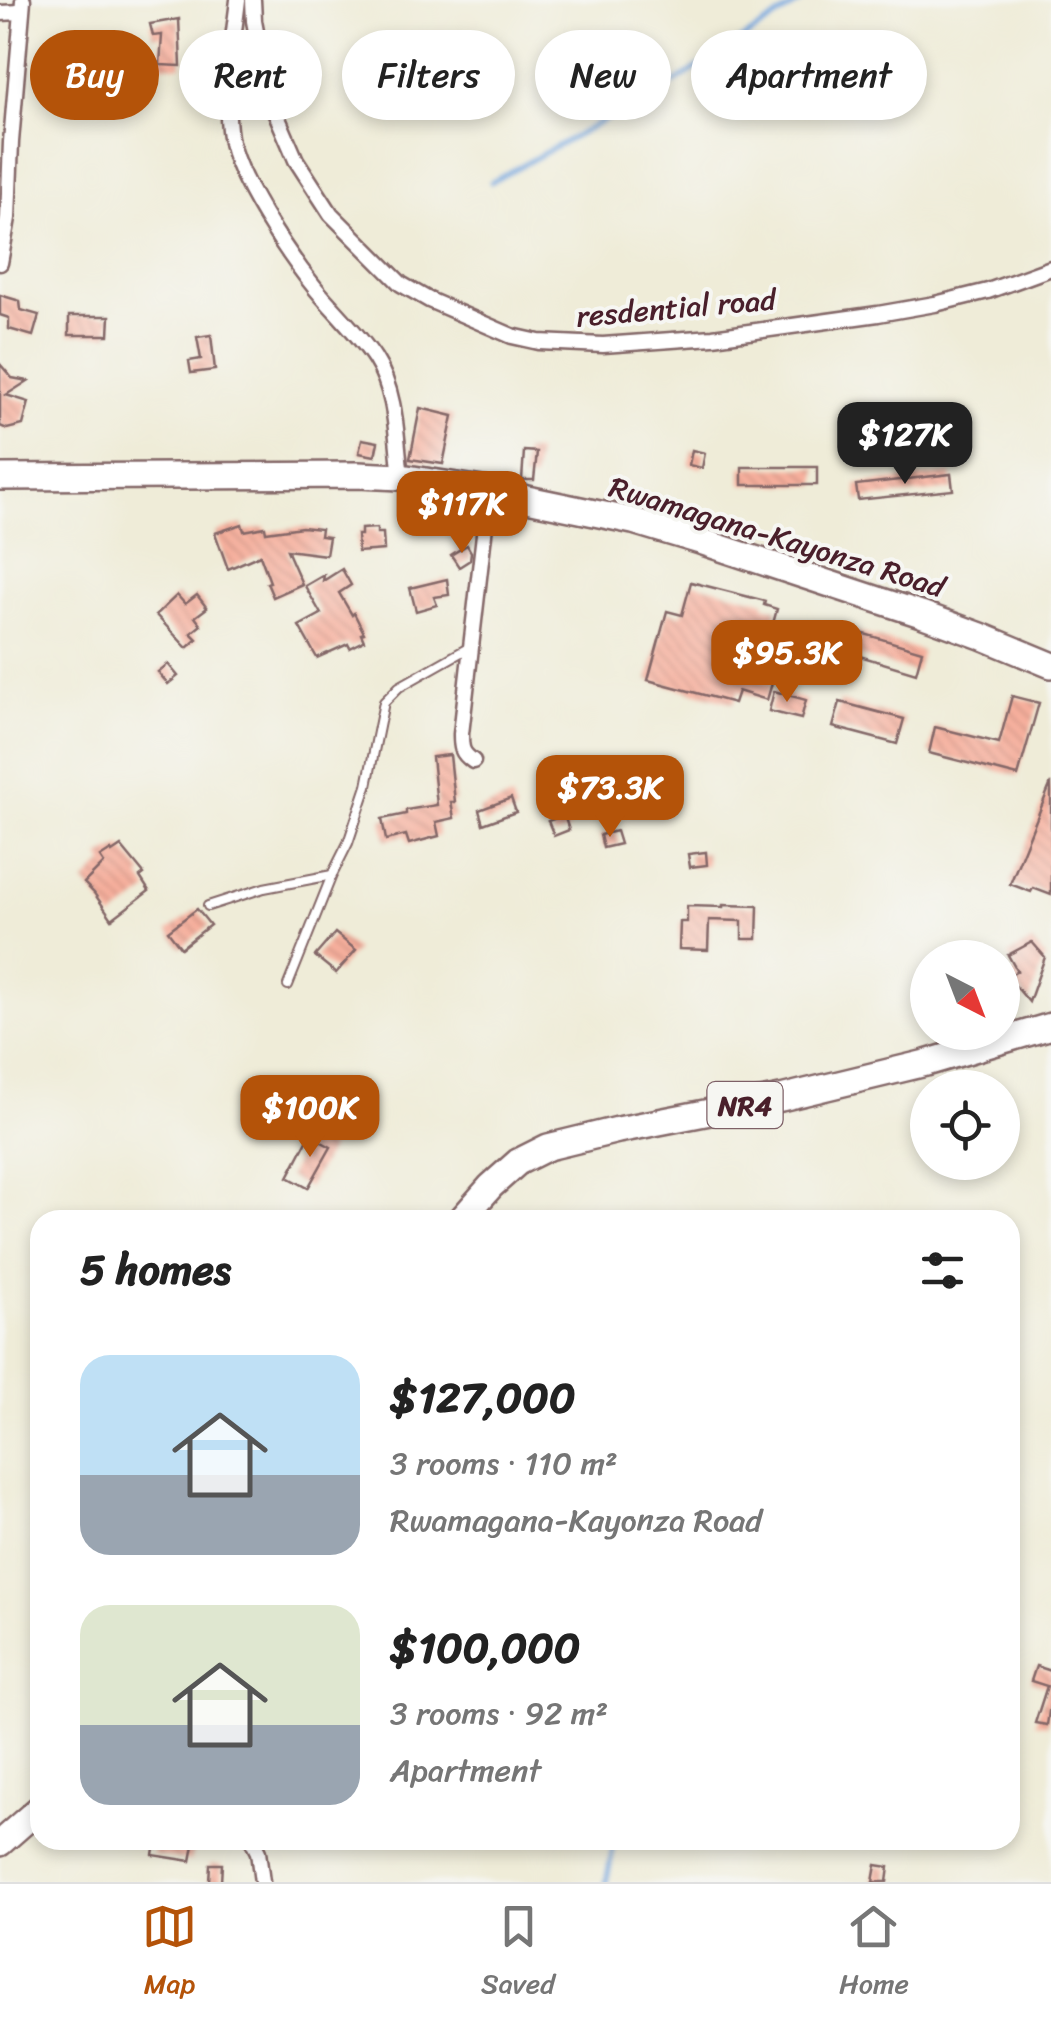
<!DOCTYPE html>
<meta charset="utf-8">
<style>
:root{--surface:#fff;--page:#f6f6f6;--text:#222;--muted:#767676;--line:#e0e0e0;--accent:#b45309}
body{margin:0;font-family:Sriracha,sans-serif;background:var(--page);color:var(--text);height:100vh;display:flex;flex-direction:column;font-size:38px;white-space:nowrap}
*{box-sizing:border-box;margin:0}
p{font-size:32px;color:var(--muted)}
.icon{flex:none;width:55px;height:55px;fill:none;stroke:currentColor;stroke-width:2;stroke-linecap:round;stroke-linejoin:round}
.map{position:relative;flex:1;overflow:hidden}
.panel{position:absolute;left:30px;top:1210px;width:990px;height:640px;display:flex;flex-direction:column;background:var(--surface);border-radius:30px;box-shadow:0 5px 15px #0003}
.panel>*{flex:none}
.guide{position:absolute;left:30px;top:30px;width:992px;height:90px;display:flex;gap:20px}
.needle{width:65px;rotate:138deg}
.fabs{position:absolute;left:910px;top:940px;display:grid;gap:20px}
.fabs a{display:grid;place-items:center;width:110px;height:110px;border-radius:50%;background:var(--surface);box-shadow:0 5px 15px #0003;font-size:50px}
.price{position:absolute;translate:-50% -85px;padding:0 22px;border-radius:20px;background:var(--accent);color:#fff;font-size:32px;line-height:65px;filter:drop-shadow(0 2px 5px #0008)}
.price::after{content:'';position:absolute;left:50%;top:60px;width:30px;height:22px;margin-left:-15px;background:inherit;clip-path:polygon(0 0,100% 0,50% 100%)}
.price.active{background:#222;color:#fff}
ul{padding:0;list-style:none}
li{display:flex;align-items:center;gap:30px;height:250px;padding:0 50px}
li span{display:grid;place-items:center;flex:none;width:280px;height:200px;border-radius:30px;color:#555}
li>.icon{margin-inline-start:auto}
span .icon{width:120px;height:120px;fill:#fffc;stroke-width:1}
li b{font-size:42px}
h2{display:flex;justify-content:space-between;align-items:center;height:120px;padding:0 50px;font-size:42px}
.tag{padding:0 35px;border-radius:45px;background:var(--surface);box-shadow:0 5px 15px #0003;font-size:35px;line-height:90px}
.tag.active{background:var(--accent);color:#fff}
.tabs{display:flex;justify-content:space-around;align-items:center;height:140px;border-top:2px solid var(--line);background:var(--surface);font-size:28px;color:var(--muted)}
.tabs a{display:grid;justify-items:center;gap:5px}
.tabs .active{color:var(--accent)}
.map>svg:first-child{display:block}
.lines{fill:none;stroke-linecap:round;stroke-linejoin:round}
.stream{stroke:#72a6de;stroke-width:5}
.building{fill:url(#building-back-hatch)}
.lane-casing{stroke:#846768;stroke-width:12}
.street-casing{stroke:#846768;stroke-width:19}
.highway-casing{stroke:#846768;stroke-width:30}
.lane{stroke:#fff;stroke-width:8}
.street{stroke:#fff;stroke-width:14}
.highway{stroke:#fff;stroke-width:25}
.labels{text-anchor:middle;stroke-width:8;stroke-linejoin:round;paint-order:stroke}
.shield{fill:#f6f6f2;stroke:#7e6067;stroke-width:2.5}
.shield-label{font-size:28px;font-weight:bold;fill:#4a1f2b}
.street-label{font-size:30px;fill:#4a1f2b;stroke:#f6f6f2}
</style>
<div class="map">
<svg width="1051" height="1882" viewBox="0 0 1051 1882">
<defs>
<pattern id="building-back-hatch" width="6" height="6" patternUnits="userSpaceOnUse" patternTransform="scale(2.5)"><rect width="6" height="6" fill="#f6af9c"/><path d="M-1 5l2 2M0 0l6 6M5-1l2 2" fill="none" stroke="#d49687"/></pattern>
</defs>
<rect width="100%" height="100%" fill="#f6f6f2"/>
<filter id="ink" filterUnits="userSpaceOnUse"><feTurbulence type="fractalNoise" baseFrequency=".01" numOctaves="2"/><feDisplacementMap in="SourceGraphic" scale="20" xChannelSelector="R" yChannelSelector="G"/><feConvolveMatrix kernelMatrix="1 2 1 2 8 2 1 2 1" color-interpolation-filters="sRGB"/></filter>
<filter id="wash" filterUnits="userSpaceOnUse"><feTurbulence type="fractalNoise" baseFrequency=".0048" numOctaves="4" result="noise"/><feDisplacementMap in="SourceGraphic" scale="40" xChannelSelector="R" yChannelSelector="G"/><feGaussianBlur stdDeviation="2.25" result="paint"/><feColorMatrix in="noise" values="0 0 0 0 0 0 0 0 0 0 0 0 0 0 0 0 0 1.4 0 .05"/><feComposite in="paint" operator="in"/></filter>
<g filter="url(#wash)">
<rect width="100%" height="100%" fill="#efecd8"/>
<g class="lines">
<g class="stream">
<path d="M491,182L675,82L804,0"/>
<path d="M606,1882L615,1840"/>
</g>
</g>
<g id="blocks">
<g class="building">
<path d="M179,19L181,66L160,65L162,35L153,36L150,24Z"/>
<path d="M0,295L20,301L21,310L39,315L33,336L9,329V318L0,315Z"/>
<path d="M69,316H110L109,335H69Z"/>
<path d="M211,335L215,370L191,373L189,361L201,359L197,337Z"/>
<path d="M0,364L12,378L28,381L6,395L29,402L23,425L7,429L0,426Z"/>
<path d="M420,408L453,416L443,464L410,459Z"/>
<path d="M362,439L378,442L375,456L359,453Z"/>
<path d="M692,450L705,453L702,468L689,465Z"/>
<path d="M524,451L537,452L534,480H522Z"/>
<rect x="742" y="467" width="75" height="18"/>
<path d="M951,474L953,490L858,500L856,485Z"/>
<path d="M242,524L244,531L265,527L266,532L302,527L321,529L320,536L329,537L326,555L287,550L302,584L273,597L267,583L270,582L260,555L228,569L215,533Z"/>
<path d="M377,528V533H383L384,550L358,552L357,535H361V529Z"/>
<path d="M467,545L471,552L470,560L459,567L451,555Z"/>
<path d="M342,569L351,585L339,593L352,615L354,613L364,633L361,634L364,641L350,648L348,644L317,658L299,626L321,614L305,586L324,575L323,581Z"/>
<path d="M447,579L449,595L434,597L437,605L416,611L410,588Z"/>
<path d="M691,582L765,601L764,605L777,609L772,627L758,624L746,675L772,683L767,700L738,691L734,703L648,680L667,611L682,615Z"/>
<path d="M177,595L185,604L197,595L207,608L195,617L201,625L191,633L197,639L187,648L156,615Z"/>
<path d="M827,628L847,632L848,629L922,651L916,673L823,645Z"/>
<path d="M168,664L178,676L168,684L158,672Z"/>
<path d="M774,691L806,700L801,719L769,711Z"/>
<path d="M1012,696L1039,703L1018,776L929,753L935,727L999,743Z"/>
<path d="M840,702L904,719L897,744L833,727Z"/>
<path d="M450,755L455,802H451L454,818L436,822L439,836L409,844L406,835L386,840L382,819L406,814V810L437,805L432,757Z"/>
<path d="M1051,783V895L1033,888L1031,892L1010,884Z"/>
<path d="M511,798L516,812L483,824L479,810Z"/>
<path d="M564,815L569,830L554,836L548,821Z"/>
<path d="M616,831L620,844L603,848L600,835Z"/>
<path d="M121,846L144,874L140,877L149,891L112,919L94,893L84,883L104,863L100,857L111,850L112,852Z"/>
<path d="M706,852L707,865L690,867L688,854Z"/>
<path d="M723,905L758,906L757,939H742V921L709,920L708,950L679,949L680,922H687V906L723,907Z"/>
<path d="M197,909L210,925L181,948L168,931Z"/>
<path d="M335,933L356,950L336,973L315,956Z"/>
<path d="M1032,942L1045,957L1029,1002L1008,977L1017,971L1008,955Z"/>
<path d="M313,1129L323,1134L320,1141L331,1147L308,1188L288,1177Z"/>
<path d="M1036,1666L1051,1671V1698L1047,1725L1035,1723L1047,1686L1031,1681Z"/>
<path d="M171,1840H195L191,1861L153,1855L154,1848H169Z"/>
<path d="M210,1864H222L221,1882H209Z"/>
<path d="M876,1865L889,1867L887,1882H873Z"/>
</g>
</g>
</g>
<g filter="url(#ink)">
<use href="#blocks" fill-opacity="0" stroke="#846768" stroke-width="2.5"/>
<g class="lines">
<g class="lane-casing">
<g id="lane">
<path d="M208,906L264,888L332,875"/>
<path d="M288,985L332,875L348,843L367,786L384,702L399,687L470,647"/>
</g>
</g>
<g class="street-casing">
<g id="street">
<path d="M238,0C233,43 223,94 230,137C236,178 289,256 316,289C335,312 358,333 375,359C397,393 396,438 401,477"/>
<path d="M253,0L254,21L268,95L296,160L331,214L401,284L429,300L512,336L539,342L603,345L713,337L878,314L935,304L988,291L1051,268"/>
<path d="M0,13L21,12"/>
<path d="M0,263L8,218L11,142L23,0"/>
<path d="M473,761C461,753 461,747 461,734L489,491"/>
<path d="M252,1840L258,1852L262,1882"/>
</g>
</g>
<g class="highway-casing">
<g id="highway">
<path d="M0,477L358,475L401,477L489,491L633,521L700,541L921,614L981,636L1051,665"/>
<path d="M461,1220L491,1186L518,1162L548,1147L618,1130L781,1098L926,1063L1051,1026"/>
<path d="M0,1843L40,1808"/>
</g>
</g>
<use href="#lane" class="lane"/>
<use href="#street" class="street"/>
<use href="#highway" class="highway"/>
</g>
</g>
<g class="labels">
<rect class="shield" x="707.5" y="1082" width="75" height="46" rx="8"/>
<g class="shield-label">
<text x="745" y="1115">NR4</text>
</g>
<g class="street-label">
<text transform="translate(676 308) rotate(-5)" y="10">resdential road</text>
<text transform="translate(777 537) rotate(17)" y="10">Rwamagana-Kayonza Road</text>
</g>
</g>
</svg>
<div class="fabs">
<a><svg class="needle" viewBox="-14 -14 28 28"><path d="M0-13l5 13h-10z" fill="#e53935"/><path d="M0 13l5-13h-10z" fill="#767676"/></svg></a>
<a><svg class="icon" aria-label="locate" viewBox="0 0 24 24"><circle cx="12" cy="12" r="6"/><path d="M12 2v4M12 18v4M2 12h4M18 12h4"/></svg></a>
</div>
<b class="price active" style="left:905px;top:487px">$127K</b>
<b class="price" style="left:462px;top:556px">$117K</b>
<b class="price" style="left:787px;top:705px">$95.3K</b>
<b class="price" style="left:610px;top:840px">$73.3K</b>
<b class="price" style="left:310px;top:1160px">$100K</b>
<div class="guide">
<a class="tag active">Buy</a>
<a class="tag">Rent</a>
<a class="tag">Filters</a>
<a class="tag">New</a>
<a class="tag">Apartment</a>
</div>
<section class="panel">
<h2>5 homes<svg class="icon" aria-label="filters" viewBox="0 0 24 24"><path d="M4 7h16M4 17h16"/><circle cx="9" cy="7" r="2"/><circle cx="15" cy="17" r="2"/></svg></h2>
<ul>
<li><span style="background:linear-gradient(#bfe0f5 60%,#9aa5b1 0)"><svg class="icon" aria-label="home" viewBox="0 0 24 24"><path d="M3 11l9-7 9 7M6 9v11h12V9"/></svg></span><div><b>$127,000</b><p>3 rooms · 110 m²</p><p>Rwamagana-Kayonza Road</p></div></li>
<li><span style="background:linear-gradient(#dfe7d0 60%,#9aa5b1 0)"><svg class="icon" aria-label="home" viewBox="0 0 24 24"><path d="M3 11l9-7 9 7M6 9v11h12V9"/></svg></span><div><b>$100,000</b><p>3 rooms · 92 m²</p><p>Apartment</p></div></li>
</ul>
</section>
</div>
<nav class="tabs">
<a class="active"><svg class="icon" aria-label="map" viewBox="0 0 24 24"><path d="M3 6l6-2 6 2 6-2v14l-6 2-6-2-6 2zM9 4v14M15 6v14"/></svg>Map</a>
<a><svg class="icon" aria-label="saved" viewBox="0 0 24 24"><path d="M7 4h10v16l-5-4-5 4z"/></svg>Saved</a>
<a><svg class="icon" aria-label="home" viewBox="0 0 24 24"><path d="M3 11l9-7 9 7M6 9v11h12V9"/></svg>Home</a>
</nav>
